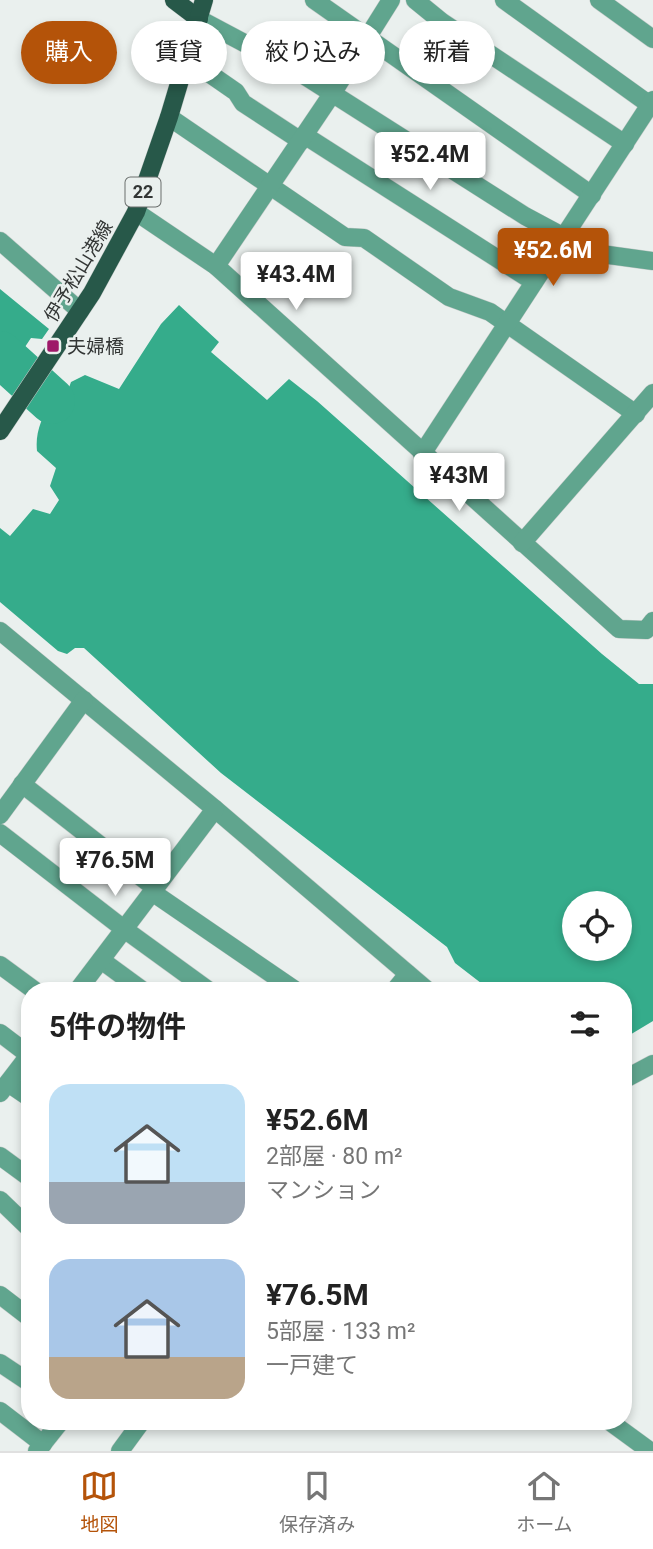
<!DOCTYPE html>
<html lang="ja">
<meta charset="utf-8">
<style>
:root{--surface:#fff;--page:#f2f2f2;--text:#222;--muted:#767676;--line:#e0e0e0;--accent:#b45309}
body{margin:0;font-family:Roboto,"Noto Sans JP",sans-serif;background:var(--page);color:var(--text);height:100vh;display:flex;flex-direction:column;font-size:26px;white-space:nowrap}
*{box-sizing:border-box;margin:0}
p{font-size:23px;color:var(--muted)}
.icon{flex:none;width:38px;height:38px;fill:none;stroke:currentColor;stroke-width:2;stroke-linecap:round;stroke-linejoin:round}
.map{position:relative;flex:1;overflow:hidden}
.details{position:absolute;left:21px;top:982px;width:611px;height:448px;display:flex;flex-direction:column;background:var(--surface);border-radius:28px;box-shadow:0 4px 10px #0003}
.details>*{flex:none}
.banner{position:absolute;left:21px;top:21px;width:612px;height:63px;display:flex;gap:14px}
.controls{position:absolute;left:562px;top:891px;display:grid;gap:14px}
.controls a{display:grid;place-items:center;width:70px;height:70px;border-radius:50%;background:var(--surface);box-shadow:0 4px 10px #0003;font-size:35px}
.price{position:absolute;translate:-50% -60px;padding:0 16px;border-radius:7px;background:#fff;color:#222;font-size:23px;line-height:46px;filter:drop-shadow(0 2px 4px #0008)}
.price::after{content:'';position:absolute;left:50%;top:42px;width:21px;height:16px;margin-left:-10px;background:inherit;clip-path:polygon(0 0,100% 0,50% 100%)}
.price.active{background:var(--accent);color:#fff}
ul{padding:0;list-style:none}
li{display:flex;align-items:center;gap:21px;height:175px;padding:0 28px}
li span{display:grid;place-items:center;flex:none;width:196px;height:140px;border-radius:21px;color:#555}
li>.icon{margin-inline-start:auto}
span .icon{width:84px;height:84px;fill:#fffc;stroke-width:1}
li b{font-size:30px}
h2{display:flex;justify-content:space-between;align-items:center;height:84px;padding:0 28px;font-size:30px}
.pill{padding:0 24px;border-radius:32px;background:var(--surface);box-shadow:0 4px 10px #0003;font-size:24px;line-height:63px}
.pill.active{background:var(--accent);color:#fff}
.dock{display:flex;justify-content:space-around;align-items:center;height:98px;border-top:2px solid var(--line);background:var(--surface);font-size:19px;color:var(--muted)}
.dock a{display:grid;justify-items:center;gap:4px}
.dock .active{color:var(--accent)}
.map>svg:first-child{display:block}
.water{fill:#35ac8b;fill-rule:evenodd}
.lines{fill:none;stroke-linecap:round;stroke-linejoin:round}
.river{stroke:#35ac8b;stroke-width:46}
.minor-casing{stroke:#c5cbc9;stroke-width:19}
.major-casing{stroke:#c5cbc9;stroke-width:19}
.minor{stroke:#60a58e;stroke-width:18}
.major{stroke:#275849;stroke-width:18}
.poi-dot{fill:#9e1969;stroke:#eaf0ee;stroke-width:2.5}
.labels{text-anchor:middle;stroke-width:5;stroke-linejoin:round;paint-order:stroke}
.shield{fill:#eaf0ee;stroke:#6a6e6c;stroke-width:2}
.shield-label{font-size:18px;font-weight:bold;fill:#333635}
.street-label{font-size:19px;fill:#333635;stroke:#eaf0ee}
.poi-label{font-size:19px;fill:#333635;stroke:#eaf0ee;text-anchor:start}
</style>
<div class="map">
<svg width="653" height="1451" viewBox="0 0 653 1451">
<rect width="100%" height="100%" fill="#eaf0ee"/>
<g class="water">
<path d="M0,289L49,329L42,339L31,338L0,384Z"/>
<path d="M179,305L219,342L211,352L267,400L289,379L317,401L602,654L639,684H653V1021L623,1039V990H490L455,963L447,947L221,773L84,648H75L67,654L58,651L0,602V528L10,536L33,509L50,514L59,500L50,486L56,468L37,451C35,432 42,417 52,401L64,402L71,382L85,375L119,389L161,324ZM574,903H620V948H574Z"/>
</g>
<g class="lines">
<path class="river" d="M0,354L52,401"/>
<g class="minor-casing">
<g id="minor">
<path d="M314,0L592,195"/>
<path d="M415,0L442,22L625,144"/>
<path d="M504,0L650,105"/>
<path d="M599,0L653,39"/>
<path d="M199,19L297,71L525,216L594,253L653,261"/>
<path d="M187,58L236,92L243,103L301,141"/>
<path d="M169,117L345,237L364,238L449,297L490,312L636,414"/>
<path d="M304,135L534,282"/>
<path d="M136,212L216,266L619,629L646,630L653,621"/>
<path d="M0,241L80,311"/>
<path d="M216,266L332,94L391,0"/>
<path d="M422,454L653,100"/>
<path d="M522,543L653,393"/>
<path d="M0,631L215,809L427,990"/>
<path d="M22,784L155,888"/>
<path d="M0,815L84,700"/>
<path d="M0,833L124,929L208,990"/>
<path d="M152,892L295,990"/>
<path d="M101,960L142,990"/>
<path d="M0,965L34,990"/>
<path d="M78,990L215,809"/>
<path d="M395,990L408,974"/>
<path d="M0,1033L29,1055"/>
<path d="M623,1080L653,1064"/>
<path d="M8,1083L30,1098"/>
<path d="M0,1093L30,1054"/>
<path d="M0,1156L30,1178"/>
<path d="M0,1200L30,1229"/>
<path d="M0,1295L30,1318"/>
<path d="M0,1363L30,1383"/>
<path d="M0,1411L43,1444"/>
<path d="M609,1421L650,1451"/>
<path d="M37,1451L61,1421"/>
<path d="M120,1451L142,1421"/>
</g>
</g>
<g class="major-casing">
<g id="major">
<path d="M174,0L199,19"/>
<path d="M0,431L92,293L136,212L169,117L204,0"/>
</g>
</g>
<use href="#minor" class="minor"/>
<use href="#major" class="major"/>
</g>
<rect class="poi-dot" x="46" y="339" width="14" height="14" rx="3.5"/>
<g class="labels">
<rect class="shield" x="125.5" y="177.5" width="35" height="29" rx="5"/>
<g class="shield-label">
<text x="143" y="198">22</text>
</g>
<g class="street-label">
<text transform="translate(78 271) rotate(-59)" y="7">伊予松山港線</text>
</g>
<g class="poi-label">
<text x="67" y="353">夫婦橋</text>
</g>
</g>
</svg>
<div class="controls">
<a><svg class="icon" aria-label="locate" viewBox="0 0 24 24"><circle cx="12" cy="12" r="6"/><path d="M12 2v4M12 18v4M2 12h4M18 12h4"/></svg></a>
</div>
<b class="price" style="left:430px;top:192px">¥52.4M</b>
<b class="price active" style="left:553px;top:288px">¥52.6M</b>
<b class="price" style="left:296px;top:312px">¥43.4M</b>
<b class="price" style="left:459px;top:513px">¥43M</b>
<b class="price" style="left:115px;top:898px">¥76.5M</b>
<div class="banner">
<a class="pill active">購入</a>
<a class="pill">賃貸</a>
<a class="pill">絞り込み</a>
<a class="pill">新着</a>
</div>
<section class="details">
<h2>5件の物件<svg class="icon" aria-label="filters" viewBox="0 0 24 24"><path d="M4 7h16M4 17h16"/><circle cx="9" cy="7" r="2"/><circle cx="15" cy="17" r="2"/></svg></h2>
<ul>
<li><span style="background:linear-gradient(#bfe0f5 70%,#9aa5b1 0)"><svg class="icon" aria-label="home" viewBox="0 0 24 24"><path d="M3 11l9-7 9 7M6 9v11h12V9"/></svg></span><div><b>¥52.6M</b><p>2部屋 · 80 m²</p><p>マンション</p></div></li>
<li><span style="background:linear-gradient(#a9c7e8 70%,#b9a48a 0)"><svg class="icon" aria-label="home" viewBox="0 0 24 24"><path d="M3 11l9-7 9 7M6 9v11h12V9"/></svg></span><div><b>¥76.5M</b><p>5部屋 · 133 m²</p><p>一戸建て</p></div></li>
</ul>
</section>
</div>
<nav class="dock">
<a class="active"><svg class="icon" aria-label="map" viewBox="0 0 24 24"><path d="M3 6l6-2 6 2 6-2v14l-6 2-6-2-6 2zM9 4v14M15 6v14"/></svg>地図</a>
<a><svg class="icon" aria-label="saved" viewBox="0 0 24 24"><path d="M7 4h10v16l-5-4-5 4z"/></svg>保存済み</a>
<a><svg class="icon" aria-label="home" viewBox="0 0 24 24"><path d="M3 11l9-7 9 7M6 9v11h12V9"/></svg>ホーム</a>
</nav>
